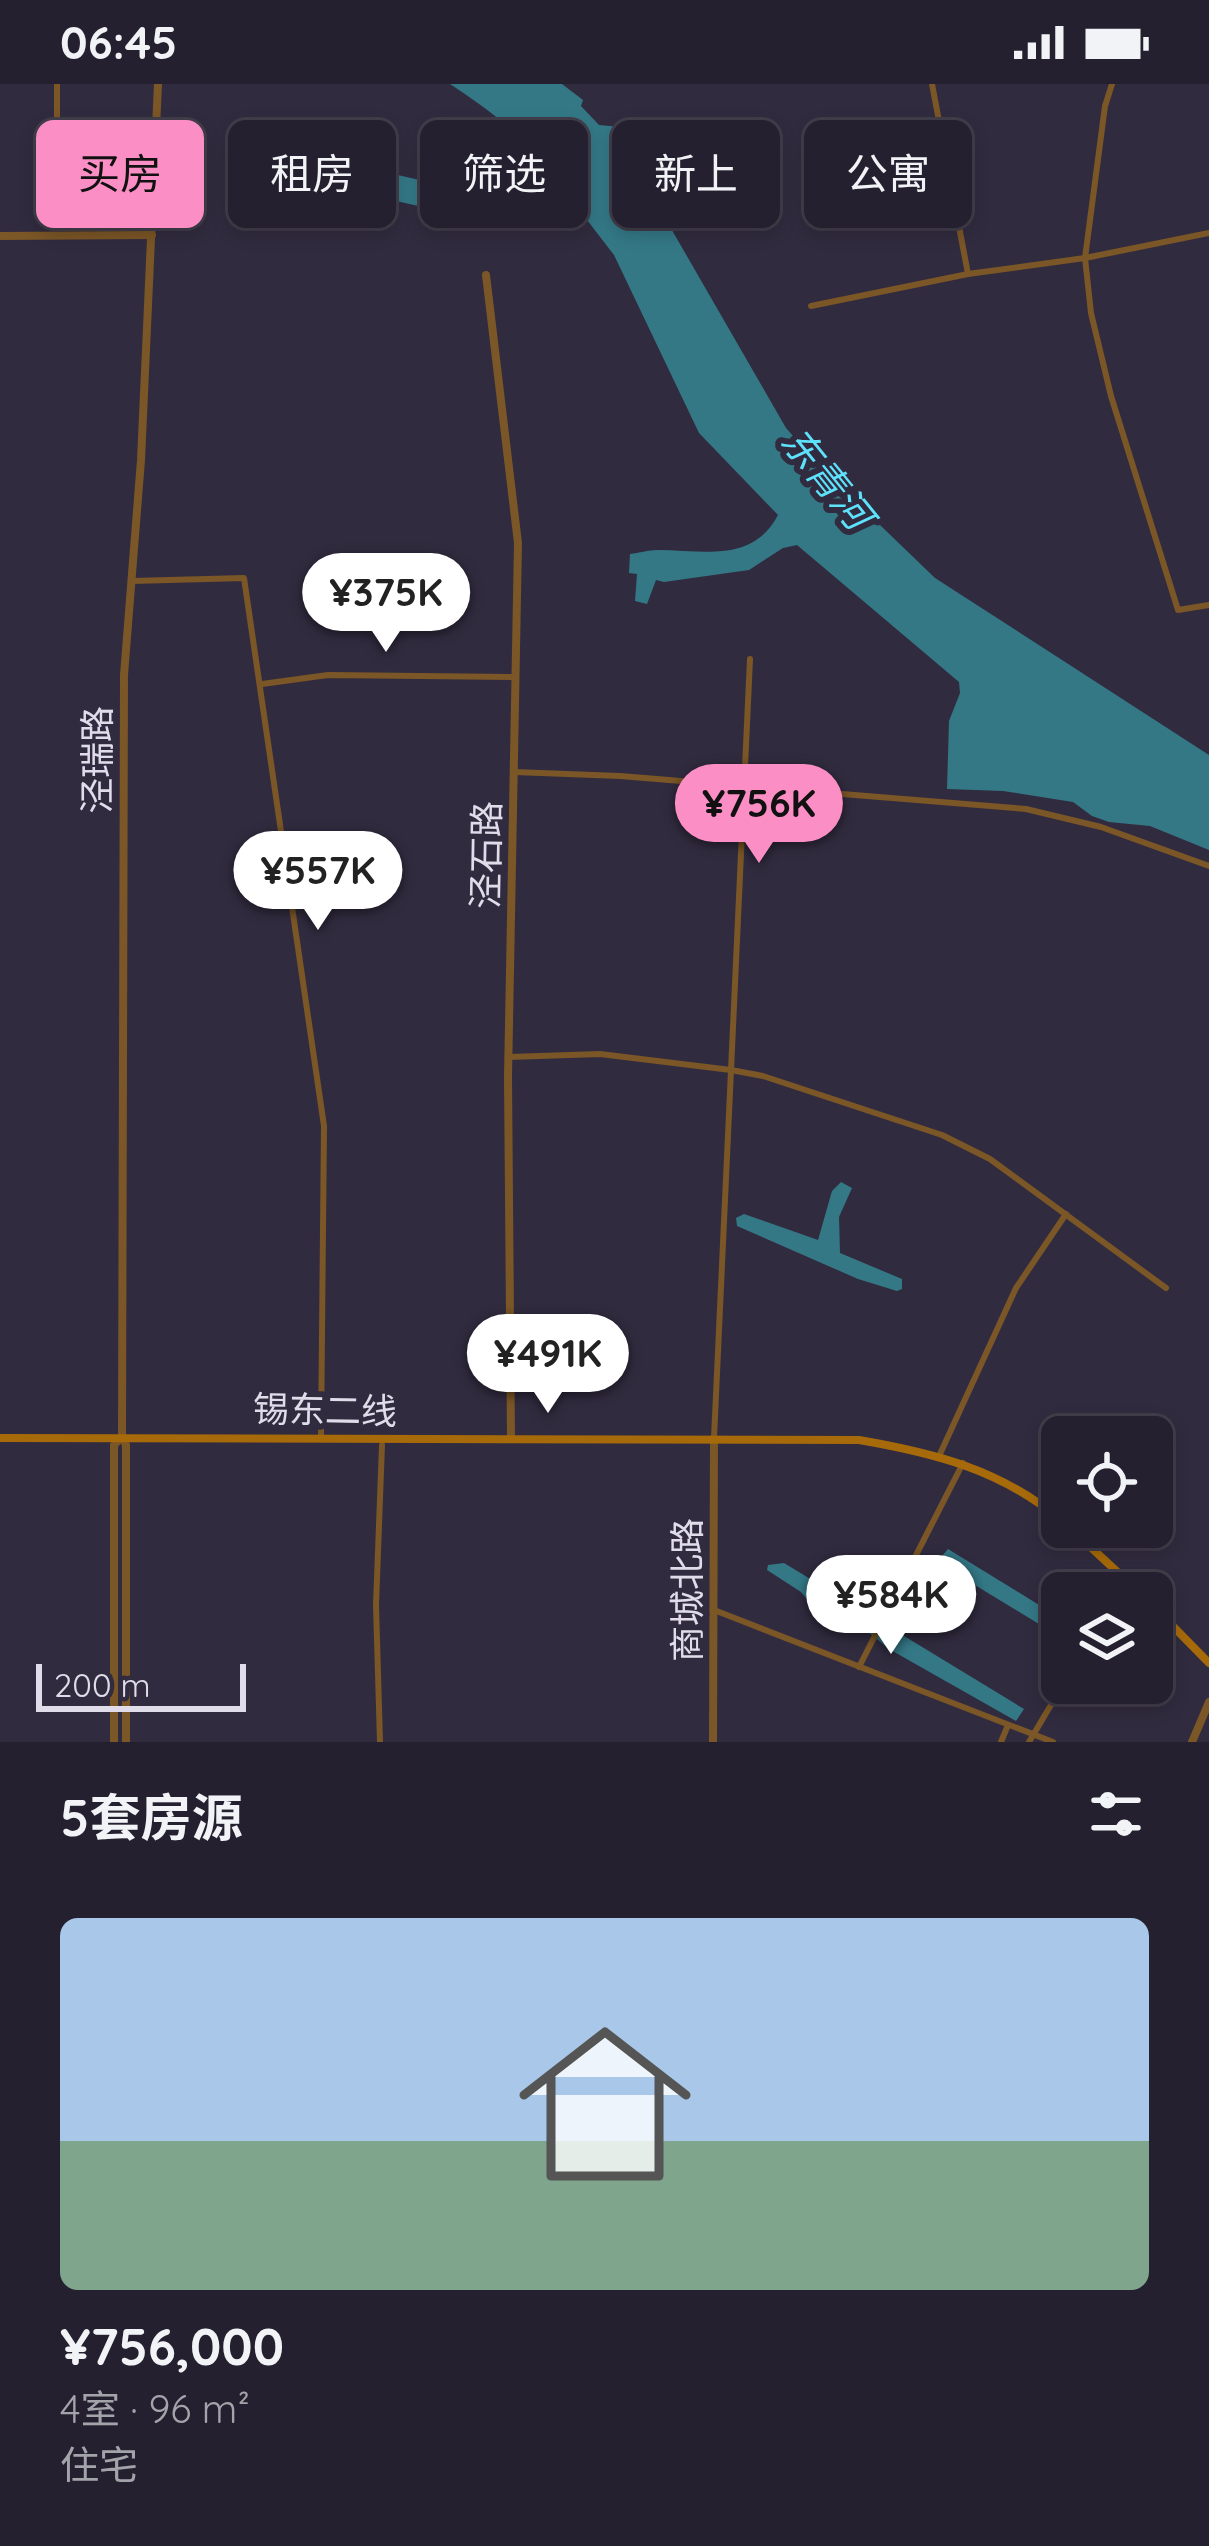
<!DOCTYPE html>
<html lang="zh">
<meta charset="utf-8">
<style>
:root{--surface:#25202f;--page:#2d2837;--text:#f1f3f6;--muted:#a3a3aa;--line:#423e4b;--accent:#fb8fc5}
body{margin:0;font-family:Quicksand,"Noto Sans SC",sans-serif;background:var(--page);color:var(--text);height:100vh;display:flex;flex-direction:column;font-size:45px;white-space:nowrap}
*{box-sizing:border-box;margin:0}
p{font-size:39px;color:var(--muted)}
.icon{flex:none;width:66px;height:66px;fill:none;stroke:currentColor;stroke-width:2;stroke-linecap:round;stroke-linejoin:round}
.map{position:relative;height:1658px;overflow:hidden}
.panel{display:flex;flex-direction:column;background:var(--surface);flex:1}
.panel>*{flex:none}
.top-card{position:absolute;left:36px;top:36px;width:1137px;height:108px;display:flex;gap:24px}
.tools{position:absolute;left:1041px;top:1332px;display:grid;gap:24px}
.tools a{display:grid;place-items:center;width:132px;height:132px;border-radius:18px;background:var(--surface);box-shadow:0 6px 18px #0003,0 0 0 3px var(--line);font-size:60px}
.scale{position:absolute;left:36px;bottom:30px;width:210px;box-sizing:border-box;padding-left:12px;border:6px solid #e0dcea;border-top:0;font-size:33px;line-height:42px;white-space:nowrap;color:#e0dcea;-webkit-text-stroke:9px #312b3f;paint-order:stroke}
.price{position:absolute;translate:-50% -102px;padding:0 27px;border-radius:42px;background:#fff;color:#222;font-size:39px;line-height:78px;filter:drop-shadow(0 3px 6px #0008)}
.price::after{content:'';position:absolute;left:50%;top:72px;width:36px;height:27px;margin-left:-18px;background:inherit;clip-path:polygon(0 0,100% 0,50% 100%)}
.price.on{background:var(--accent);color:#111}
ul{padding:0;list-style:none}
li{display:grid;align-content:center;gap:24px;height:636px;padding:0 60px}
li span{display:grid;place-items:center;height:372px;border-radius:18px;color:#555}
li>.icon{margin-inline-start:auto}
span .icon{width:216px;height:216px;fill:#fffc;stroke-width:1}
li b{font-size:51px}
h2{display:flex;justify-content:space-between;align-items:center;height:144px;padding:0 60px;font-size:51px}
.chip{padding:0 42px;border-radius:18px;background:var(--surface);box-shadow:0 6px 18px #0003,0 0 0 3px var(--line);font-size:42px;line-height:108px}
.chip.on{background:var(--accent);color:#111}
.status{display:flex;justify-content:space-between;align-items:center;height:84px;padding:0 60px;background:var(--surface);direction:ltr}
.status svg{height:33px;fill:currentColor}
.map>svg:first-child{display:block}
.water{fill:#347886}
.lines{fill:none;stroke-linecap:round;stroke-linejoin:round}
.minor{stroke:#7b5626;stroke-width:6}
.tertiary{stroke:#7b5626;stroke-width:8}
.secondary{stroke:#a66a0a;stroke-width:8}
.labels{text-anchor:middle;stroke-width:12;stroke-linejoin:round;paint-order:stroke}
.street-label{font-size:36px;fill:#e0dcea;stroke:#312b3f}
.water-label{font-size:39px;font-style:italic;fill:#5ee1fb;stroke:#312b3f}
</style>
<div class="status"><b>06:45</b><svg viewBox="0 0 49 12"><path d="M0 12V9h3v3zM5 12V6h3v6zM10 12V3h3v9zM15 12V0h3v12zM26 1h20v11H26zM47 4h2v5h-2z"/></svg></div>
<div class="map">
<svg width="1209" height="1658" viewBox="0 0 1209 1658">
<rect width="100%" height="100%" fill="#312b3f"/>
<g class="water">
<path d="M450,0H562L583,16L581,22L599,41L621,43L630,57L635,82L786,344L826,389L935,494L1209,671V766L1150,742L1109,738L1092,732L1073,718L1003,707L947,705L949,637L960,609L959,598L797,461L783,464L749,486L664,498L656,496L647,520L635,517L637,490L629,489L630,470C639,469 648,466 658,466C703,466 752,480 778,431L699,349L614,171L574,119L557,112L490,136L438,137L436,126L352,107L358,82L486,111L526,96L532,76C518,44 478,19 450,0Z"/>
<path d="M841,1098L852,1104L839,1133L840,1169L902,1195V1205L897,1207L858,1195L737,1142L736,1134L744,1130L818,1156L832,1107Z"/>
<path d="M948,1465L1062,1535V1554L937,1478Z"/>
<path d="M784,1479L1024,1625L1016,1637L889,1565L867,1547L810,1519L801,1508L767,1486L768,1481Z"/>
</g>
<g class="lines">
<g class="minor">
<path d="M57,0V61"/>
<path d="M932,0L968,190"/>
<path d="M1112,0L1105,22L1085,174L1091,229L1111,312L1178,526L1209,521"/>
<path d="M811,222L968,190L1085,174L1209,149"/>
<path d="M132,497L244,494L324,1042L321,1353"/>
<path d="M262,600L328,591L516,593"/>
<path d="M514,688L620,692L1026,725L1101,743L1209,782"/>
<path d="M509,973L600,970L731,986L763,992L942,1051L990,1075L1166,1204"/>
<path d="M714,1354L750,575"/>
<path d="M940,1370L1016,1204L1066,1130"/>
<path d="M714,1526L1053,1658"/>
<path d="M859,1583L963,1379"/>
<path d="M380,1658L376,1521L382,1361"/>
<path d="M1001,1658L1008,1641"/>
<path d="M1029,1658L1064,1599"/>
</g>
<g class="tertiary">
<path d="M0,152L152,151"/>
<path d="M486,191L518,459L508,993L511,1355"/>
<path d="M114,1658V1361L121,1354"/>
<path d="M126,1658V1361L122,1353L124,591L141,376L158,0"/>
<path d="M713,1658L714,1354"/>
<path d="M1192,1658L1209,1618"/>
</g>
<g class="secondary">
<path d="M0,1354L859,1356C935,1369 1002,1386 1062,1437"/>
<path d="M1069,1443L1140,1509"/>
<path d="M1152,1521L1209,1579"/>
</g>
</g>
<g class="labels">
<g class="street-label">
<text transform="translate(97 676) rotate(-90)" y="13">泾瑞路</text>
<text transform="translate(486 771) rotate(-89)" y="13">泾石路</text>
<text transform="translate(325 1326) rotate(1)" y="13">锡东二线</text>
<text transform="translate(687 1506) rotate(-90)" y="13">商城北路</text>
</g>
<g class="water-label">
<text transform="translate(827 394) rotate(51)" y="14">东青河</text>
</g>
</g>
</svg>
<div class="tools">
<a><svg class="icon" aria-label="locate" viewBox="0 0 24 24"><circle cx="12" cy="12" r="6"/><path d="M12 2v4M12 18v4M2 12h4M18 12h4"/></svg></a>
<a><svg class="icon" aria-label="layers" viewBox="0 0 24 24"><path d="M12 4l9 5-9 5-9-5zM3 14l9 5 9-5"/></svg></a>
</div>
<div class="scale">200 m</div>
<b class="price" style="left:386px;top:571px">¥375K</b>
<b class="price on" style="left:759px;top:782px">¥756K</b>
<b class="price" style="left:318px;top:849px">¥557K</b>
<b class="price" style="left:548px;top:1332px">¥491K</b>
<b class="price" style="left:891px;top:1573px">¥584K</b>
<div class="top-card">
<a class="chip on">买房</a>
<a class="chip">租房</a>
<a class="chip">筛选</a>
<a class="chip">新上</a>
<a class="chip">公寓</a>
</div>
</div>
<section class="panel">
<h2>5套房源<svg class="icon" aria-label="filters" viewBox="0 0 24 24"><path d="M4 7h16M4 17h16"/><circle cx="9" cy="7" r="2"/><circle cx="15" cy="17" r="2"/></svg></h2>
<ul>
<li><span style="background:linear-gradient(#a9c7e8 60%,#7fa58c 0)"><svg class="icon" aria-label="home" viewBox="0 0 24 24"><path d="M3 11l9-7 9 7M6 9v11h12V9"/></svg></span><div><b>¥756,000</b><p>4室 · 96 m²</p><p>住宅</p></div></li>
</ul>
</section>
